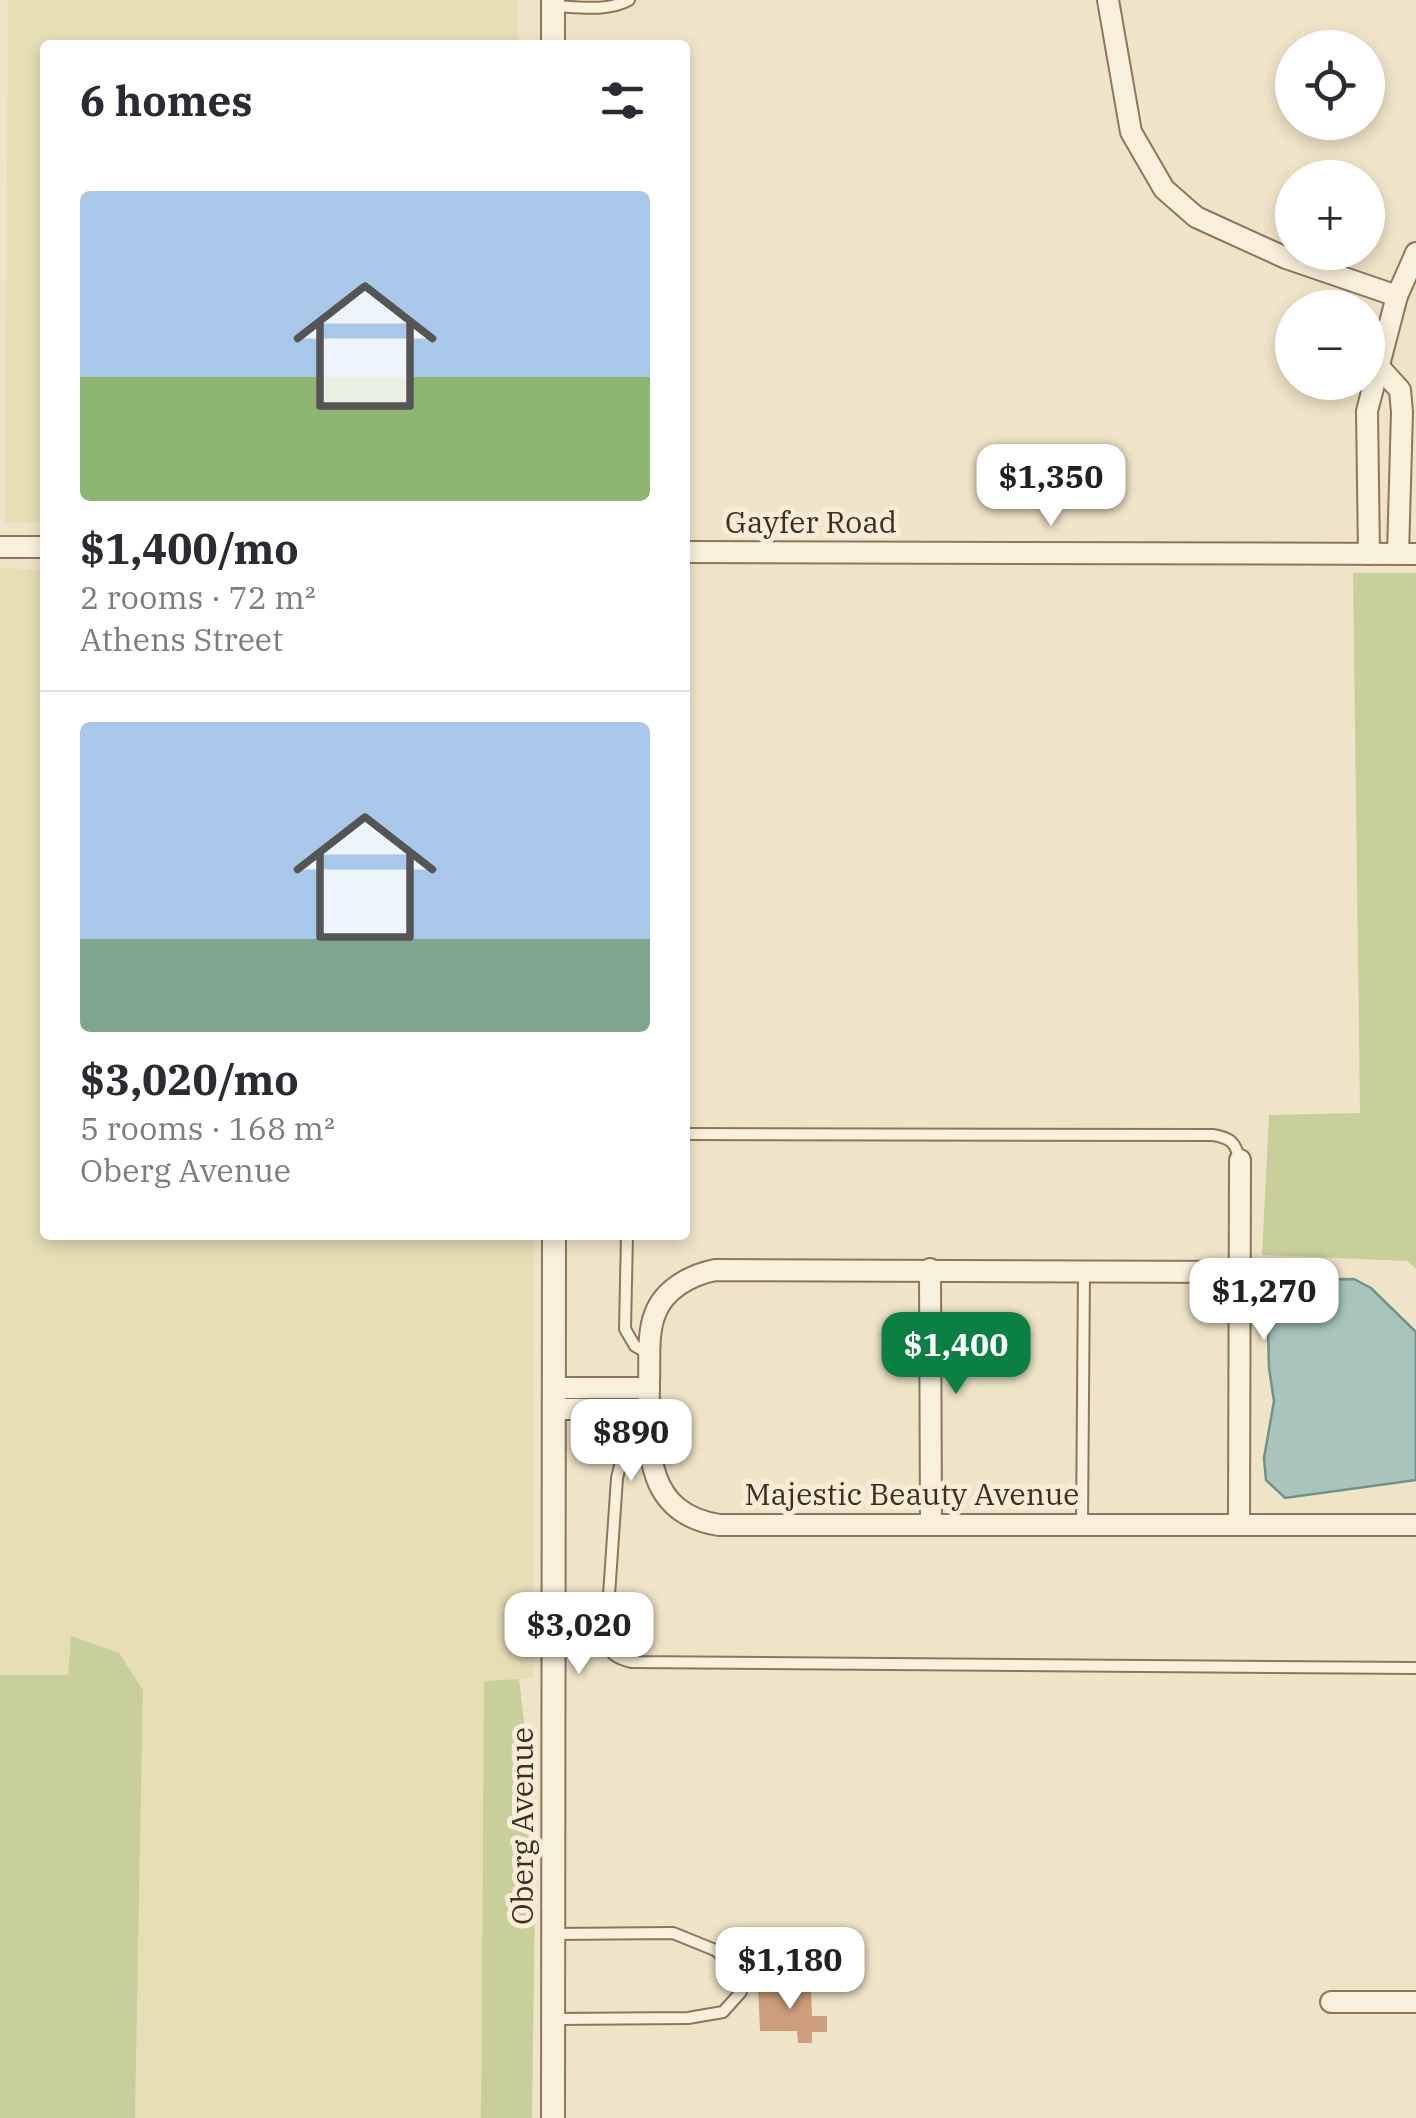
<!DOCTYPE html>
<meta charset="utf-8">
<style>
:root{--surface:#fff;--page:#f7f7f7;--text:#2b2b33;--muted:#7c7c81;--line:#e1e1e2;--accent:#0b8043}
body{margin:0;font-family:"IBM Plex Serif",serif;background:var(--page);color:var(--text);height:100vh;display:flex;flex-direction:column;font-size:38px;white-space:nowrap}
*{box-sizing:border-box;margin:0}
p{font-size:32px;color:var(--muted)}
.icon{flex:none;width:55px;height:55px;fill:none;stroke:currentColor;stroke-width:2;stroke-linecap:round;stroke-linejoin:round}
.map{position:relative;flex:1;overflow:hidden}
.sheet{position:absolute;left:40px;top:40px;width:650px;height:1200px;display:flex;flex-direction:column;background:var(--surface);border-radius:10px;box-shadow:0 5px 15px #0003}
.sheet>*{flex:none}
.tools{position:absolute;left:1275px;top:30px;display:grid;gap:20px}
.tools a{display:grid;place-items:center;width:110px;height:110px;border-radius:50%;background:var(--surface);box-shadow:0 5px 15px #0003;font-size:50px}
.price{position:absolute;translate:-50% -85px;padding:0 22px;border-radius:20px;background:#fff;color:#222;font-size:32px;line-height:65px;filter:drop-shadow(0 2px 5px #0008)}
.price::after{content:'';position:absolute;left:50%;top:60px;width:30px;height:22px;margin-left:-15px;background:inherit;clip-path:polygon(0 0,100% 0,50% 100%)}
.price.selected{background:var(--accent);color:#fff}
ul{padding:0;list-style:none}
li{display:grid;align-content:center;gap:20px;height:530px;padding:0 40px}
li+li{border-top:2px solid var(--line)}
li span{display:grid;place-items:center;height:310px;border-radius:10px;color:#555}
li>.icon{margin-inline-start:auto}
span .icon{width:180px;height:180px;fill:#fffc;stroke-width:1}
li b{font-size:42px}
h2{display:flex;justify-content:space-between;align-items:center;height:120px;padding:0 40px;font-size:42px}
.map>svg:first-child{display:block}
.farmland{fill:#e6deb5}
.green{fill:#c9cf9b}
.water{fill:#a9c4bc;stroke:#6f938a;stroke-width:2.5}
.building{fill:#cf9f7d}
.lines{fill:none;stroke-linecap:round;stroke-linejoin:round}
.service-casing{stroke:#8d765c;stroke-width:14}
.minor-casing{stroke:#8d765c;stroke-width:24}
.tertiary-casing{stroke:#8d765c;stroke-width:26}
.service{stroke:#faf1dc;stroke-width:10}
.minor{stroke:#faf1dc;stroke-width:20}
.tertiary{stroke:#faf1dc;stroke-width:22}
.labels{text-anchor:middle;stroke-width:10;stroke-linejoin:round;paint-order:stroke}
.street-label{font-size:30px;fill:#3d2e20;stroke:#f7eed8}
</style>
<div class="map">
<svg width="1416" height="2118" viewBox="0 0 1416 2118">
<rect width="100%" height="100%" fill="#f0e4c8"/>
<g class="farmland">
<path d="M8,0H517L518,45H45V522H5Z"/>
<path d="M0,568L45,570V1235H534L533,1678L484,1682L481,2118H135L143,1690L71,1637L69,1675H0Z"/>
</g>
<g class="green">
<path d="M1353,573H1416V1269L1407,1261L1262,1255L1269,1115L1360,1113Z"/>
<path d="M71,1636L119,1653L143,1690L135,2118H0V1675H68Z"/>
<path d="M519,1679L536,1823L532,2118H481L484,1681Z"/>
</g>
<path class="water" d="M1354,1279L1371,1288L1416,1332V1480L1285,1498L1266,1480L1264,1458L1274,1401L1269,1368L1267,1291L1280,1280Z"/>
<g class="building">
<path d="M804,1929V1947L761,1948V1930Z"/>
<path d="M758,1987H811L812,2016H827V2032H812V2043H798L797,2031H760Z"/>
</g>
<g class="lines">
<g class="service-casing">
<g id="service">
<path d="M553,6C577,7 608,12 629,0"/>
<path d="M685,1134L1213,1135C1231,1138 1235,1142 1240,1160"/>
<path d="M627,1235L625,1329L635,1346L649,1354"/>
<path d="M650,1453L620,1466L617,1478L606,1639C610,1655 616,1658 631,1662L1416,1668"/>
<path d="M1082,1524L1084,1271"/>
<path d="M554,1934L673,1933L715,1950L738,1969L741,1992L723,2012L688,2018L555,2019"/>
</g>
</g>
<g class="minor-casing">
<g id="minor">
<path d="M1108,0L1131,132L1164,189L1196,217L1286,258L1397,296"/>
<path d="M1380,368L1400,390L1402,412L1398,554"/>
<path d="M0,547H45"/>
<path d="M685,552L1416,554"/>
<path d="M1369,554L1367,411L1397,296L1416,253"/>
<path d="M930,1269L931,1525"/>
<path d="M1240,1272L715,1270C691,1275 664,1289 655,1314C647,1334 650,1361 649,1383C648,1444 642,1513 719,1525H1416"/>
<path d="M554,1388H649"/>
<path d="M554,1409H649"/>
<path d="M1239,1525L1240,1160"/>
<path d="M1331,2002H1416"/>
</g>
</g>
<g class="tertiary-casing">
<g id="tertiary">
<path d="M553,0V45"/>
<path d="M553,2118L554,1235"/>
</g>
</g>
<use href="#service" class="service"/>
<use href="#minor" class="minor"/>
<use href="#tertiary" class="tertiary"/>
</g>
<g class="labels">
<g class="street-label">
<text x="811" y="533">Gayfer Road</text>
<text x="912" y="1505">Majestic Beauty Avenue</text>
<text transform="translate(523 1826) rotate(-90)" y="10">Oberg Avenue</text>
</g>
</g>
</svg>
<div class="tools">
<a><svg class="icon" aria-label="locate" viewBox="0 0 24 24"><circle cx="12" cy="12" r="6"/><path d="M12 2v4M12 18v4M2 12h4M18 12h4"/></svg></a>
<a>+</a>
<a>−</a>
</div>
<b class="price" style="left:1051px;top:529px">$1,350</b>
<b class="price" style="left:1264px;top:1343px">$1,270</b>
<b class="price selected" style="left:956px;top:1397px">$1,400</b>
<b class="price" style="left:631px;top:1484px">$890</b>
<b class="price" style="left:579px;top:1677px">$3,020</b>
<b class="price" style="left:790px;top:2012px">$1,180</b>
<section class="sheet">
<h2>6 homes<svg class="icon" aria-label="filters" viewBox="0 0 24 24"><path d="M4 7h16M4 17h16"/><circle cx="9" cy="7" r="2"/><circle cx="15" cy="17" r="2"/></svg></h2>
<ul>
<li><span style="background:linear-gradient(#a9c7e8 60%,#8fb573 0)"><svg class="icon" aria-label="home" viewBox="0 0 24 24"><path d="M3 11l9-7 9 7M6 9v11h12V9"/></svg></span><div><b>$1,400/mo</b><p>2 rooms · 72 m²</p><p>Athens Street</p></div></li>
<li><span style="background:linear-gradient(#a9c7e8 70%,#7fa58c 0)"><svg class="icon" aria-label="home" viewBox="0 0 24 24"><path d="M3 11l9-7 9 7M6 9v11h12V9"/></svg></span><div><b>$3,020/mo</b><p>5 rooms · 168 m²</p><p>Oberg Avenue</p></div></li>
</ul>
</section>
</div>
